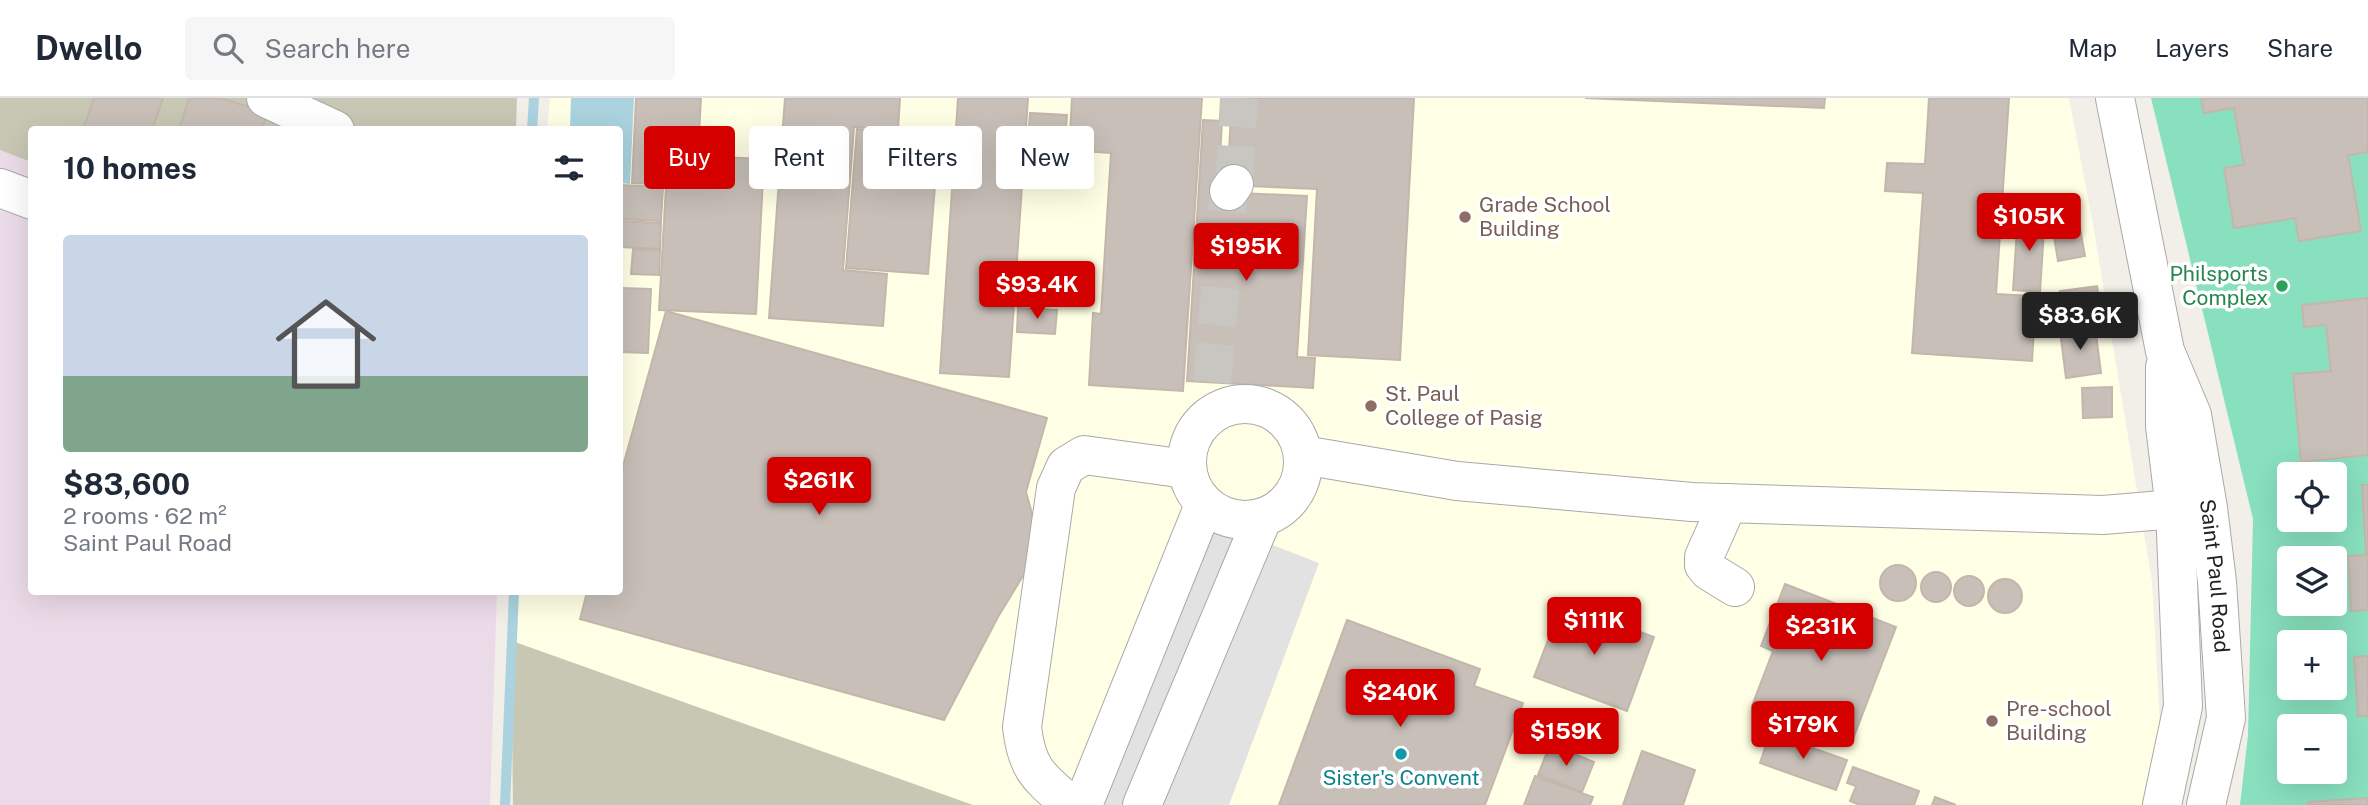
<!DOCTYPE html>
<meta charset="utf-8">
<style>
:root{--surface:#fff;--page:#f6f6f7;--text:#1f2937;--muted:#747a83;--line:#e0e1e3;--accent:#d40000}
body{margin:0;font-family:"Public Sans",sans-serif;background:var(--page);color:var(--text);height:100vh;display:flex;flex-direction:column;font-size:26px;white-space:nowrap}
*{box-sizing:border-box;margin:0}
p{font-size:23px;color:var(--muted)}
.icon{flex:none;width:38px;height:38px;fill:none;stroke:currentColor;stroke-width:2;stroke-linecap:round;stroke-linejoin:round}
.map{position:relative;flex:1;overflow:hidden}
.details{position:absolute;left:28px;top:28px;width:595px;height:469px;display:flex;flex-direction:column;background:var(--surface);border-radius:7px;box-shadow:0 7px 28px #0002}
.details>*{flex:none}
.hud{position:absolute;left:644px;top:28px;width:665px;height:63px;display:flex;gap:14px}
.fabs{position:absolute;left:2277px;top:364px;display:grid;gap:14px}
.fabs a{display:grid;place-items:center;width:70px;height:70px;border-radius:7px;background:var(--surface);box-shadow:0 7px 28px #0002;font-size:35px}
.price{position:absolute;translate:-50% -60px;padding:0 16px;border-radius:7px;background:var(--accent);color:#fff;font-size:23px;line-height:46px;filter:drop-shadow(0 2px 4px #0008)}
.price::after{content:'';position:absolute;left:50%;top:42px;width:21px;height:16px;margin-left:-10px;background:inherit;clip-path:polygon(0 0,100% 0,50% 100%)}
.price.on{background:#222;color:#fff}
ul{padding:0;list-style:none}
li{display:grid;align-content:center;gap:14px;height:371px;padding:0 35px}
li span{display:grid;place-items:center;height:217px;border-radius:7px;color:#555}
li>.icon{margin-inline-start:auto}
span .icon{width:126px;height:126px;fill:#fffc;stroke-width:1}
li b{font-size:30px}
h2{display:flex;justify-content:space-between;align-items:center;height:84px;padding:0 35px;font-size:30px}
.pill{padding:0 24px;border-radius:7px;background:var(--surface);box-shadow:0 7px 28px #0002;font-size:24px;line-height:63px}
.pill.on{background:var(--accent);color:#fff}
header{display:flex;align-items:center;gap:42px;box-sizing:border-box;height:98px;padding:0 35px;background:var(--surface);border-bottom:2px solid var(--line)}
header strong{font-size:33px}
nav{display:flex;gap:38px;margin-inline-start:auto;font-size:24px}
.search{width:490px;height:63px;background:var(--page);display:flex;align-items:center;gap:18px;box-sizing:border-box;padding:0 24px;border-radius:7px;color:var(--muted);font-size:26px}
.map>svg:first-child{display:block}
.industrial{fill:#ebdbe8}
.education{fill:#ffffe5}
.construction{fill:#c7c7b4}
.pitch{fill:#88e0be;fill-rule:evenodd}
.parking{fill:#e2e2e2}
.water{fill:#aad3df}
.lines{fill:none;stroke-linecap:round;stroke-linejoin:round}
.stream{stroke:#aad3df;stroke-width:10}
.building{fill:#c7bfb8;stroke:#c4b6ab;stroke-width:2}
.minor-tunnel{stroke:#c8c6c1;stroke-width:38;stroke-dasharray:38 19;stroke-linecap:butt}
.minor-casing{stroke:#a9a9a9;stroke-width:40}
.minor{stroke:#fff;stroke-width:38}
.education-dot{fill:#8d6e63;stroke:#fff;stroke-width:2.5}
.leisure-dot{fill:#2e9e5b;stroke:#fff;stroke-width:2.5}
.culture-dot{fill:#0f9aa8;stroke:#fff;stroke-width:2.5}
.labels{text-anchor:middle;stroke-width:7;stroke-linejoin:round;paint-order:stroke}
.education-label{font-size:21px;fill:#785e54;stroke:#fff;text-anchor:start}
.leisure-label{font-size:21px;fill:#27864d;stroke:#fff;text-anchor:end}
.street-label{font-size:21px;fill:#222;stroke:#fff}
.culture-label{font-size:21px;fill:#0d838f;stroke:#fff}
</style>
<header>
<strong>Dwello</strong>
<div class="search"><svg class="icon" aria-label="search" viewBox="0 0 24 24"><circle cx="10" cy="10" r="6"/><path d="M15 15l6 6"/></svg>Search here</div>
<nav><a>Map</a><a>Layers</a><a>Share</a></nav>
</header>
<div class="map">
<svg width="2368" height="707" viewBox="0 0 2368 707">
<rect width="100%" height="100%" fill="#f2efe9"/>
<path class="industrial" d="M0,52L31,64L32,494H497L490,707H0Z"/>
<path class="education" d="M550,0H2069L2094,132L2152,484L2160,627L2147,707H973L512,543L515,494H620V32L547,31Z"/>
<g class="construction">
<path d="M0,0H517L516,31L32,32L31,64L0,52Z"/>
<path d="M511,543H512L973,707H513Z"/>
</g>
<path class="pitch" d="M2151,0H2368V707H2240L2248,637L2253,421ZM2289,376H2334V422H2289ZM2289,460H2334V506H2289ZM2289,544H2334V590H2289ZM2289,628H2334V674H2289Z"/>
<path class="parking" d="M1197,418L1319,465L1229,707H1085Z"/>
<path class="water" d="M571,0H634L630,86L620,85V32L570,31Z"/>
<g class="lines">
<g class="stream">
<path d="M532,32L534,0"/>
<path d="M505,707L514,494"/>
</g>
</g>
<g class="building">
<path d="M94,0H163L152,32H83Z"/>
<path d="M189,0H221L267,15L262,32H179Z"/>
<path d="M636,0H701L696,88L632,85Z"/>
<path d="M785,0H900L898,32L854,29L843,172L887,176L883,228L769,220Z"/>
<path d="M958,0H1028L1009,279L940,275Z"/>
<path d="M1072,0H1202L1183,293L1089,287L1093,215L1101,216L1111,55L1069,52Z"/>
<path d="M1232,0H1414L1400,262L1308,257L1317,91L1227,87Z"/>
<path d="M1585,0H1825L1824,10Z"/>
<path d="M1929,0H2009L1996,196L2036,198L2032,263L1912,255L1923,95L1885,93L1887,65L1925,66Z"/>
<path d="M2201,0H2368V54L2348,57L2361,133L2299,143L2295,120L2234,130L2224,70L2244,67L2234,10L2204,15Z"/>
<path d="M1030,15L1067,17L1066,31L1029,29Z"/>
<path d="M1203,22L1222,23L1218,94L1307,98L1297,259L1315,260L1313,290L1187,283Z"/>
<path d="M857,31L939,38L928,176L846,170Z"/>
<path d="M700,58L764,61L756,216L659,212L666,88L699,90Z"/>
<path d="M620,87L663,89L661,123L620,121Z"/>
<path d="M2075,103L2085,158L2058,163L2049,108Z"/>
<path d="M2018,116L2045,117L2040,194L2013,192Z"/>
<path d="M620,123L661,125L660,151L620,149Z"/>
<path d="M633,151L660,152L659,177L631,176Z"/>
<path d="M2097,188L2102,222L2064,227L2060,193Z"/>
<path d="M620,190L651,191L648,255L620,254Z"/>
<path d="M2368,200V357L2301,364L2293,276L2331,273L2326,227L2304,229L2302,207Z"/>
<path d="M1018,210L1057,212L1055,236L1017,234Z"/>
<path d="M666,213L1047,320L1026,394L1033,419L1032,463L998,519L944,622L580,521L587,494H620V379Z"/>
<path d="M2095,228L2101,275L2066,280L2060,233Z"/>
<path d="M2112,289V319L2083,320L2082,290Z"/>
<path d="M2362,387H2368V512L2351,513L2348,458L2366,457Z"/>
<circle cx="1898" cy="485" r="18"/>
<circle cx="1936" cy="489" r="15"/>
<circle cx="1969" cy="493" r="15"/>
<circle cx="2005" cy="498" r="17"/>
<path d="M1785,486L1896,529L1851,646L1752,608L1773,553L1761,548Z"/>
<path d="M1562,505L1654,539L1627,613L1534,579Z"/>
<path d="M1347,522L1480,571L1474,588L1523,605L1485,707H1279Z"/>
<path d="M2368,558V618H2358L2354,559Z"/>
<path d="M1770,635L1847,662L1836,692L1760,665Z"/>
<path d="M1550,646L1594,664L1582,694L1538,677Z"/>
<path d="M1642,653L1695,672L1683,707H1623Z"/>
<path d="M1853,669L1919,693L1914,707H1860L1850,703L1856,688L1847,685Z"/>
<path d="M1535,678L1593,699L1590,707H1524Z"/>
<path d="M1935,699L1956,707H1932Z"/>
<path d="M2368,700V707H2308V704Z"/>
</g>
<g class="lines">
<g class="minor-tunnel">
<path d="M1234,86L1239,0"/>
<path d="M1212,284L1229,93"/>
</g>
<g class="minor-casing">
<g id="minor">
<path d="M266,0L335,32"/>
<path id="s1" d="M2115,0L2165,253L2192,317L2208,410L2217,484L2226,620L2206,707"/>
<path d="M0,90L32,102"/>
<path d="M1229,93L1234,86"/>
<circle cx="1245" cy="364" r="58"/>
<path d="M1303,357L1457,383L1692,404L2103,417L2175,411"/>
<path d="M1728,405L1704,459V467L1709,473L1735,489"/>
<path d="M1071,707C1040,680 1027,673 1022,629L1056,390L1066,368L1084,357L1186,371"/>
<path d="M1083,707L1204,407"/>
<path d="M1142,707L1262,421"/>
<path d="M2162,707L2183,608L2175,411L2165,328V269"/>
</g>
</g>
<use href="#minor" class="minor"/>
</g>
<g class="education-dot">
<circle cx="1465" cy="119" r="7"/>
<circle cx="1371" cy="308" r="7"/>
<circle cx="1992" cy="623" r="7"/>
</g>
<circle class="leisure-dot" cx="2282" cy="188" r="7"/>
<circle class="culture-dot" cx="1401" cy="656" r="7"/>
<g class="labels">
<g class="education-label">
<text x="1479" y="114">Grade School<tspan x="1479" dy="24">Building</tspan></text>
<text x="1385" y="303">St. Paul<tspan x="1385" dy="24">College of Pasig</tspan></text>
<text x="2006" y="618">Pre-school<tspan x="2006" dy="24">Building</tspan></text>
</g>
<g class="leisure-label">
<text x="2268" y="183">Philsports<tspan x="2268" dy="24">Complex</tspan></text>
</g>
<g class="street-label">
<text dy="7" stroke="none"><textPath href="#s1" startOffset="490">Saint Paul Road</textPath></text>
</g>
<g class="culture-label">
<text x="1401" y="687">Sister's Convent</text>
</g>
</g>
</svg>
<div class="fabs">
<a><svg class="icon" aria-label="locate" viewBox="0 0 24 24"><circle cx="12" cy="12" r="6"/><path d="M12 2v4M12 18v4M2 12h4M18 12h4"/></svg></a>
<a><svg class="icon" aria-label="layers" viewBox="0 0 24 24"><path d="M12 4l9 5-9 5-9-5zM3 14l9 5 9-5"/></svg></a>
<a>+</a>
<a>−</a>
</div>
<b class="price" style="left:2029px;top:155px">$105K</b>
<b class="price" style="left:1246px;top:185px">$195K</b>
<b class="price" style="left:1037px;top:223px">$93.4K</b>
<b class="price on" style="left:2080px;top:254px">$83.6K</b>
<b class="price" style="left:819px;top:419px">$261K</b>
<b class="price" style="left:1594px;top:559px">$111K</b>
<b class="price" style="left:1821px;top:565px">$231K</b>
<b class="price" style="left:1400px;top:631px">$240K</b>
<b class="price" style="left:1803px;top:663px">$179K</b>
<b class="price" style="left:1566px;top:670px">$159K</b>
<div class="hud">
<a class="pill on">Buy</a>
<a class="pill">Rent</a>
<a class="pill">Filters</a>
<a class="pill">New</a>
</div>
<section class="details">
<h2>10 homes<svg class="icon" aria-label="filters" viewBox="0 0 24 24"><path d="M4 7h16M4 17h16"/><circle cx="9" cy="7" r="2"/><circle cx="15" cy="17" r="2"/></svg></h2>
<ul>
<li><span style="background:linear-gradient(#c9d6e8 65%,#7fa58c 0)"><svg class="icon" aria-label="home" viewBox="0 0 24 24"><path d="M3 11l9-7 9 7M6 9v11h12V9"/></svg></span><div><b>$83,600</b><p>2 rooms · 62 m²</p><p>Saint Paul Road</p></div></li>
</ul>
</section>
</div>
